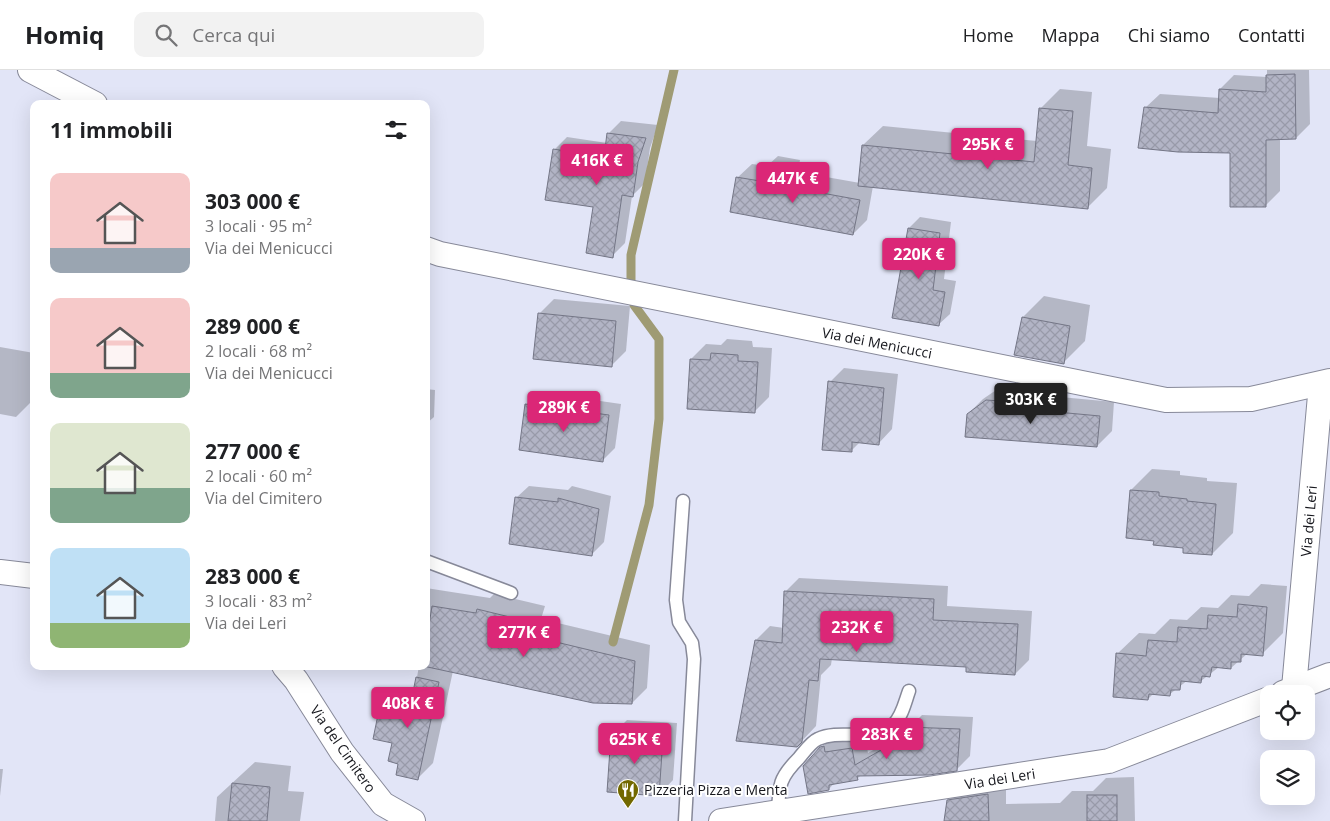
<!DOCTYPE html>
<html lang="it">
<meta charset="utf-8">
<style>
:root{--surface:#fff;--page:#f2f2f2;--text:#202124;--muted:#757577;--line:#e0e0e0;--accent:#db2777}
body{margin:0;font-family:"Open Sans",sans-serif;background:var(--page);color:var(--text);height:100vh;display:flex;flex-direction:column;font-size:19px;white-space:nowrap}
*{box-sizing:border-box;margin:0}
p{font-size:16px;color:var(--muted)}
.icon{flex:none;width:28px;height:28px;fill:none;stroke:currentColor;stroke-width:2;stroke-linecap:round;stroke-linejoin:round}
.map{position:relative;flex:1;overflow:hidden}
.panel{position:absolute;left:30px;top:30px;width:400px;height:570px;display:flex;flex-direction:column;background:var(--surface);border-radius:10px;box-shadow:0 5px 20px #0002}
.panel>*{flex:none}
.fabs{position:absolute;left:1260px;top:615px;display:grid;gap:10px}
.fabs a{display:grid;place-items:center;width:55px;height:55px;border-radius:10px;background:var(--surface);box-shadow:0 5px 20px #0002;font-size:25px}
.price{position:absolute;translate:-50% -42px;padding:0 11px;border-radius:5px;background:var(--accent);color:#fff;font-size:16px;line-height:32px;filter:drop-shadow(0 1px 2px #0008)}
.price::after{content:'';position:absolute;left:50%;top:30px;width:15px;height:11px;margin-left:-8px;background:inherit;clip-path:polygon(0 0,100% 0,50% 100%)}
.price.current{background:#222;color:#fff}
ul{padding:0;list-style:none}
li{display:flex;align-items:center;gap:15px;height:125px;padding:0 20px}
li span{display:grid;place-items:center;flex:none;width:140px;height:100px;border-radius:10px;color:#555}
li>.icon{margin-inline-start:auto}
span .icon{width:60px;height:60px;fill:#fffc;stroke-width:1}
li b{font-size:21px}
h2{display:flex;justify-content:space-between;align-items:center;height:60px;padding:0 20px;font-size:21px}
header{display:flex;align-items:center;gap:30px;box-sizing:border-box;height:70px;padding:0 25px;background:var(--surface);border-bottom:1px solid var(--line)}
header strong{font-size:24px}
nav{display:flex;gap:28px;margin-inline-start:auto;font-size:18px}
.search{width:350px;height:45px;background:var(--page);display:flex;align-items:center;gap:12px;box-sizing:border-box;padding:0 18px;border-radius:10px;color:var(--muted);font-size:19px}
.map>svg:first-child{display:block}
.shadow{fill:#0003}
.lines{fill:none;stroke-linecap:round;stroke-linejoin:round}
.stream{stroke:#9f9b74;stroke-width:9}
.building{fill:url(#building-cross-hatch);stroke:#747686}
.service-casing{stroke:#878999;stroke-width:15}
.minor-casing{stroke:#878999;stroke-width:26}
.service{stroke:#fff;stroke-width:12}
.minor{stroke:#fff;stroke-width:24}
.labels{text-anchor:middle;stroke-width:4;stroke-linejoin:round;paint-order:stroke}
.street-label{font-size:14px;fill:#15161c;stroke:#fff}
.poi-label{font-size:14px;fill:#15161c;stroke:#fff;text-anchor:start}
</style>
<header>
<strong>Homiq</strong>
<div class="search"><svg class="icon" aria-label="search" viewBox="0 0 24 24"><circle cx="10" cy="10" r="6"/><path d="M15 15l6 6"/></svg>Cerca qui</div>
<nav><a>Home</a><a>Mappa</a><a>Chi siamo</a><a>Contatti</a></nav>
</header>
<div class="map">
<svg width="1330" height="751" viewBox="0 0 1330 751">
<defs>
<pattern id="building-cross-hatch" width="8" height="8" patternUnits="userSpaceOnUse" patternTransform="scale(1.25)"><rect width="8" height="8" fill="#b2b4c5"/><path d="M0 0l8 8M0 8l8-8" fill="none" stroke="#989aa9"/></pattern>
</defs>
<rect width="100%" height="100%" fill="#e2e5f7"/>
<g class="shadow">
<path d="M1267,0H1309L1310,54L1296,68L1280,69V121L1265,136L1231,82L1145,38L1160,24L1220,28V19L1234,5L1267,7Z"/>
<path d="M1060,19L1092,22L1087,76L1111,79L1107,118L1087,138L873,116L867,150L853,164L737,108L752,94L767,96L778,86L800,90L798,102L860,113L863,75L883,56L1037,71L1040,39Z"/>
<path d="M621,51L658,55L650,78L645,113L632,126L625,173L612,186L595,136L554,80L567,67L607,73L609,63Z"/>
<path d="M920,147L951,152L944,209L956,211L950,244L938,255L909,158Z"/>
<path d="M1044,226L1090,235L1085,271L1064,292L1023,247Z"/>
<path d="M554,229L630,236L626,281L611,296L539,244Z"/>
<path d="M727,269L752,271L753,277L772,278L769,327L754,342L691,289L706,274L721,275Z"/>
<path d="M0,277L34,283V329L16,347L0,344Z"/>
<path d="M844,298L898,304L892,359L878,374L860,372L852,380L830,312Z"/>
<path d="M1002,316L1030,318L1039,325L1114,332L1112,361L1097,376L968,344L983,329Z"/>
<path d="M426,319L435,320L434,347L426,354Z"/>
<path d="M538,322L621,334L615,378L602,391L526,335Z"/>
<path d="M1152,399L1180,401V405L1207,408V411L1237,413L1233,463L1212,484L1155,470L1131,420Z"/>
<path d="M529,416L568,420L572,416L611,426L604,472L592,484L516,428Z"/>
<path d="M799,508L948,516L947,536L1032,541L1029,590L1015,604L967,596L832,588L831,595L821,605L816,656L797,676L756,570L770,556L784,558L785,522Z"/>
<path d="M1261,514L1287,516L1283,563L1262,584L1248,583L1231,598L1219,597L1201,611L1188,610L1170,624L1154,623L1148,629L1117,584L1139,563L1155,564L1170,549L1187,550L1201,537L1218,538L1231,525L1249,526Z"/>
<path d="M426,518L490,528L494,524L545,536L541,549L650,575L647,618L632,633L453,601L433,693L418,708L400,693L381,636L396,621L414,624L419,596H426Z"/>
<path d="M922,645L973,647L970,686L957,699L861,705L857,709L835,712L829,719L822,677L836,664L865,665L868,683L902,664H909V658Z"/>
<path d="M627,650L677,653L673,710L659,725L612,665Z"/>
<path d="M255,692L291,696L288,721L304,722L300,751H215L217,727Z"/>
<path d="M0,699H3L0,726Z"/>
<path d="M1006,707V734L1060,733L1072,721H1093L1106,708L1134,707L1135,751H945L948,731L966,713Z"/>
</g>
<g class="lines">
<g class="stream">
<path d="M631,212V185L674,0"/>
<path d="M613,572L649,435L659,349V269L634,235"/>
</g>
</g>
<g class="building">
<path d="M1295,4L1296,69L1266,70V137H1230V83L1178,82L1138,78L1144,37L1218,43L1219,19L1266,22V5Z"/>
<path d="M1039,38L1073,41L1068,95L1092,98L1088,139L858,116L862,75L1034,92Z"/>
<path d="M607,63L646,68L638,92L633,127L622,125L613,188L586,183L593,137L545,130L553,79L604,87Z"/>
<path d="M762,100L786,104L784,116L860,130L853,165L730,142L736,107L760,111Z"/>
<path d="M908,158L940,163L933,220L945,222L939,256L892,248Z"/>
<path d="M538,243L616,251L612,297L533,289Z"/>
<path d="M1022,247L1070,256L1064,294L1014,285Z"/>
<path d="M711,283L738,285V291L758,292L755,343L687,339L690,289L710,290Z"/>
<path d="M828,311L884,318L879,375L852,372V382L822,380Z"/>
<path d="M986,330L1015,332L1024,339L1100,346L1097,377L965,367L967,344Z"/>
<path d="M525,334L609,345L603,392L519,380Z"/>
<path d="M1130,420L1159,422V426L1187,429V431L1216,434L1212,485L1183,483V478L1153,475L1154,471L1126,468Z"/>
<path d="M515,427L558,432V428L599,439L592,486L509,474Z"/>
<path d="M784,521L934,529L933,550L1018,554L1015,605L966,602V597L820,589L818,611L809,610L802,672L797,677L736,671L755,570L782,573Z"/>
<path d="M1238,534L1267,537L1263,586L1241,584V592H1231V599L1212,597L1210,607L1202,606L1201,613L1181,611L1180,620H1171L1170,626L1149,624L1148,630L1113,627L1116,583L1146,586L1148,570L1177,572L1178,557L1207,559L1208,545L1237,547Z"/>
<path d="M432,536L476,543L477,539L530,552L527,565L635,591L632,634L593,633L423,596H426V574Z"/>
<path d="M416,607L439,612L418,710L396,705L398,694L388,691L392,673L373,669L380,635L409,642Z"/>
<path d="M908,657L960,659L957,701L929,705L857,706L858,710L829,715V720L808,724L803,696L820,677L824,676L825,682L852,678L855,695L888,676H907Z"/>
<path d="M611,664L663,668L659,726L607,722Z"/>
<path d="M232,713L270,717L267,751H228Z"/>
<path d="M988,724L989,751H944L947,730Z"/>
<rect x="1087" y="725" width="30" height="26"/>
</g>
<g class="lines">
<g class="service-casing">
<g id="service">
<path d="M683,431L676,530L679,552L692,573L694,589L685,751"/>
<path d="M426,491L511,523"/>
<path d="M778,743C779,715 779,708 799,688C804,682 811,672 818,669C842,658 871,674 893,655C902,647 905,632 909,621"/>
</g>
</g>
<g class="minor-casing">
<g id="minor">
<path d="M30,0L95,34"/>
<path d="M426,179L440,184L1166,330L1251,329L1330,311"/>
<path d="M0,502L34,506"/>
<path d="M284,596L296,610L342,682L383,734L413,751"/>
<path d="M1294,618L1321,314"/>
<path d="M1283,623L1330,605"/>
<path d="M721,751L1109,691L1269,629"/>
</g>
</g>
<use href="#service" class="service"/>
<use href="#minor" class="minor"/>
</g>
<defs>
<g id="restaurant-pin" transform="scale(1.125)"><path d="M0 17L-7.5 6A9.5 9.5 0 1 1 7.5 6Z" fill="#726800" stroke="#fff"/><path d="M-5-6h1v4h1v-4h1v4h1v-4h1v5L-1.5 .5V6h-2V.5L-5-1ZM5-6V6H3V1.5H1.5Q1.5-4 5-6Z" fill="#fff"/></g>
</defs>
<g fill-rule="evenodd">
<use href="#restaurant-pin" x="628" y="720"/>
</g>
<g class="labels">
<g class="street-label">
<text transform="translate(877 273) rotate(11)" y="5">Via dei Menicucci</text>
<text transform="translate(1309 451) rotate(-85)" y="5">Via dei Leri</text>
<text transform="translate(343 679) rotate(55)" y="5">Via del Cimitero</text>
<text transform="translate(1000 709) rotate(-9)" y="5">Via dei Leri</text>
</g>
<g class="poi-label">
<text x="644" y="725">Pizzeria Pizza e Menta</text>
</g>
</g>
</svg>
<div class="fabs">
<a><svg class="icon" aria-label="locate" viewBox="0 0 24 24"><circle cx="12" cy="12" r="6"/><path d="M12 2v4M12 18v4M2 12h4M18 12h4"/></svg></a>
<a><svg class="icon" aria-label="layers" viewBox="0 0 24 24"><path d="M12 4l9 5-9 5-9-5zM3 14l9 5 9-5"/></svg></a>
</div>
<b class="price" style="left:988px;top:100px">295K €</b>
<b class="price" style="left:597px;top:116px">416K €</b>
<b class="price" style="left:793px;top:134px">447K €</b>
<b class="price" style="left:919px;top:210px">220K €</b>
<b class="price current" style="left:1031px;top:355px">303K €</b>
<b class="price" style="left:564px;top:363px">289K €</b>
<b class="price" style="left:857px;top:583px">232K €</b>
<b class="price" style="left:524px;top:588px">277K €</b>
<b class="price" style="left:408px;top:659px">408K €</b>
<b class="price" style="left:887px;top:690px">283K €</b>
<b class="price" style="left:635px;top:695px">625K €</b>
<section class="panel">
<h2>11 immobili<svg class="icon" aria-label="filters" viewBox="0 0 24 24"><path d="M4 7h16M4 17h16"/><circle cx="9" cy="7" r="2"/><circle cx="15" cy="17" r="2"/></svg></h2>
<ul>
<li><span style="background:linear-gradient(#f6c9c9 75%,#9aa5b1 0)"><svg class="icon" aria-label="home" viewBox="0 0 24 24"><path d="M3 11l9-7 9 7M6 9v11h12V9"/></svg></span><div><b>303 000 €</b><p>3 locali · 95 m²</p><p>Via dei Menicucci</p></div></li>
<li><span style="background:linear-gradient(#f6c9c9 75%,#7fa58c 0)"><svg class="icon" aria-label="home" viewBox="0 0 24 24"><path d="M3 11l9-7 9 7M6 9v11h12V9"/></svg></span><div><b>289 000 €</b><p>2 locali · 68 m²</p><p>Via dei Menicucci</p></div></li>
<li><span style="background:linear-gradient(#dfe7d0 65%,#7fa58c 0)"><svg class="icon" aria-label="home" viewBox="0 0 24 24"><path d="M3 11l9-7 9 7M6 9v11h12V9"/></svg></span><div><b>277 000 €</b><p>2 locali · 60 m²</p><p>Via del Cimitero</p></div></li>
<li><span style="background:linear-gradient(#bfe0f5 75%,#8fb573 0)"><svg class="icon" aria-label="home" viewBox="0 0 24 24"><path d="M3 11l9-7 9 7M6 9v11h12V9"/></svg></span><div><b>283 000 €</b><p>3 locali · 83 m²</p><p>Via dei Leri</p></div></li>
</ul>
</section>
</div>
